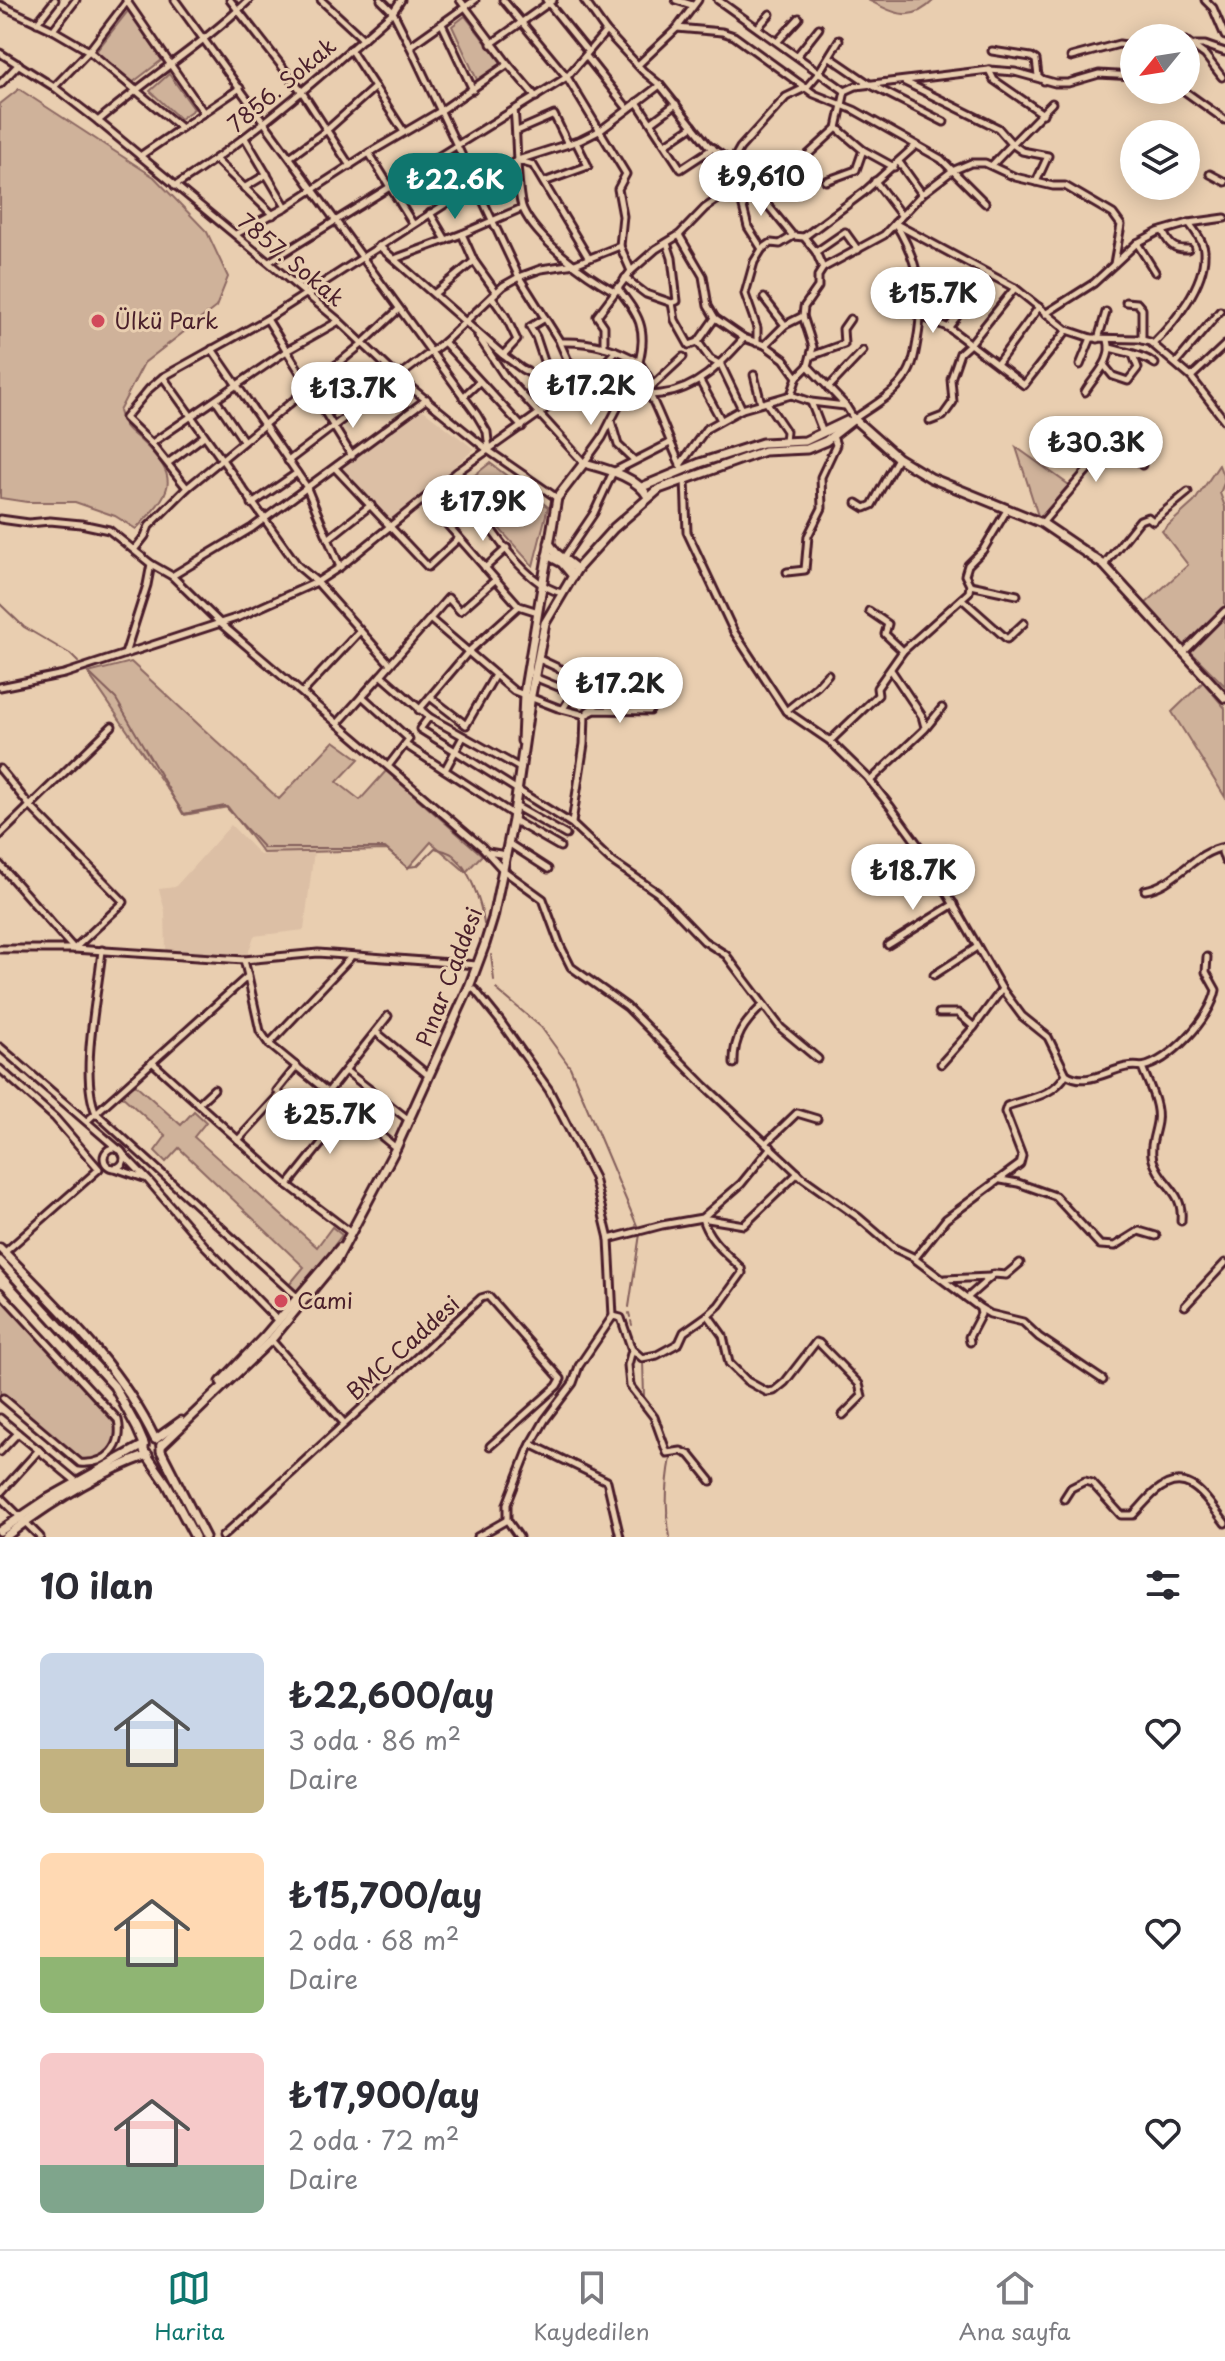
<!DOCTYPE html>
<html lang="tr">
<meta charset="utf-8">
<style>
:root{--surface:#fff;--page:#f2f2f3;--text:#2b2b33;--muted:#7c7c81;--line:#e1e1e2;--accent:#0f766e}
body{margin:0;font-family:"Playpen Sans",sans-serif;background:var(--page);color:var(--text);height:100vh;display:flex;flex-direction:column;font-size:30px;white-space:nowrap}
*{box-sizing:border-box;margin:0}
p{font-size:26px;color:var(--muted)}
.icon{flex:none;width:44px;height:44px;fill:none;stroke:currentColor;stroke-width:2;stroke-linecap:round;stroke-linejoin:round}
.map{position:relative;height:1537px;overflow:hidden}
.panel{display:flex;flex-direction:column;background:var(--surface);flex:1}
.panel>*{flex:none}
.needle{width:52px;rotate:240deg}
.buttons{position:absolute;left:1120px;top:24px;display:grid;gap:16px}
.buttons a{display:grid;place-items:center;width:80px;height:80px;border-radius:50%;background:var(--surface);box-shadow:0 4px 20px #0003;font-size:40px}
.price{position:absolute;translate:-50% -68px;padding:0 18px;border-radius:28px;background:#fff;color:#222;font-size:26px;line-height:52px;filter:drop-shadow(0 2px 4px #0008)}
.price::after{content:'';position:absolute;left:50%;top:48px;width:24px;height:18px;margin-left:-12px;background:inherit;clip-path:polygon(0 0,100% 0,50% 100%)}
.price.active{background:var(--accent);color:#fff}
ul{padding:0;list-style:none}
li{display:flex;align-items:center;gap:24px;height:200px;padding:0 40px}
li span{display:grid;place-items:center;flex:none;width:224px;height:160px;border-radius:12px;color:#555}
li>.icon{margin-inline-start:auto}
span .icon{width:96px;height:96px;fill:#fffc;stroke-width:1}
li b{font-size:34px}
h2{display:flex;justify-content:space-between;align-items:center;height:96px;padding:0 40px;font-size:34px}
.menu{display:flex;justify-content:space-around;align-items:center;height:112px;border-top:2px solid var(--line);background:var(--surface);font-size:22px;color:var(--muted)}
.menu a{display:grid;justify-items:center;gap:4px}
.menu .active{color:var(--accent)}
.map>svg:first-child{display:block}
.built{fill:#dcbfa5}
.green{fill:#cfb29a;stroke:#8c6862;stroke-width:2}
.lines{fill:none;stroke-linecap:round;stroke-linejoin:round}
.stream{stroke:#845f5b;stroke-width:2}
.minor-casing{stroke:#4a1f2b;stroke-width:11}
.major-casing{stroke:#4a1f2b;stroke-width:13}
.minor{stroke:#e9ceb0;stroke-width:5}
.major{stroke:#e9ceb0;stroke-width:7}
.poi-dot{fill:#d1495b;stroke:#e9ceb0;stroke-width:3}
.labels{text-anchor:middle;stroke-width:6;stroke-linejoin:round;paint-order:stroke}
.street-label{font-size:22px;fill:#4a1f2b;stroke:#e9ceb0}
.poi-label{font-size:22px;fill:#4a1f2b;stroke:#e9ceb0;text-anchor:start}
</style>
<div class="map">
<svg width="1225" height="1537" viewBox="0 0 1225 1537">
<rect width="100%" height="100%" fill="#e9ceb0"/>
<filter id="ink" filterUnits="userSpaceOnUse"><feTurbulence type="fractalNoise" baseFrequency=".0125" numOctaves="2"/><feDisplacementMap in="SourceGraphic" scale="16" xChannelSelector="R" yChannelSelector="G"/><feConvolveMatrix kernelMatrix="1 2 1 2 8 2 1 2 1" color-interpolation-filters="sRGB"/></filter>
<g filter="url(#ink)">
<g class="built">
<path d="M422,409L474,449L393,522L340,467Z"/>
<path d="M231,825L260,855L314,851L304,930L254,936L247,957L166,954L165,911L159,889L175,887Z"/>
</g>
<g class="green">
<path d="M868,0H934C911,24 894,13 868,0Z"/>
<path d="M128,11L162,60L132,83L95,53Z"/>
<path d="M465,16L503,65L478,82L452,26Z"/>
<path d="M169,74L194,109L180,119L150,91Z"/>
<path d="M19,89L154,177L207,232L228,277L216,307L144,363L119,411C124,430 128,429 141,441C183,480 171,492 136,529L115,516L75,502H27L0,498V104Z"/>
<path d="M1016,447L1069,485L1039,519Z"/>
<path d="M490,463L548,507L533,566L489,517L471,478Z"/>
<path d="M1219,465L1225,481L1220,493L1225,507V686L1144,605L1188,565L1162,531L1194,502Z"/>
<path d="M131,662L279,799L334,741L359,759L337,782L360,800L386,771L482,855L466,872L431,842L408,868L387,850L263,853L228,807L185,815L88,673Z"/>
<path d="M1203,682L1225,708V797L1172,712Z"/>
<path d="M135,1084L181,1125L194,1111L206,1122L194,1137L317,1247L332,1227L342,1235L298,1294L289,1285L304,1267L179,1148L166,1162L155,1151L166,1136L121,1095Z"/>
<path d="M0,1295L115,1424L118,1437L109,1452L90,1460L80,1459L0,1393Z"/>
</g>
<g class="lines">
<g class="stream">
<path d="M0,604L24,627L70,654L78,662"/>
<path d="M90,674L116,699L183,814L225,806L264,848H385L407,867L417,866L435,848C440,850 448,851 453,855C470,869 481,902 484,924"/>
<path d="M491,955L494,980"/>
<path d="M496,989L541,1027L570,1067L638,1228"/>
<path d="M629,1307L640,1234"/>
<path d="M629,1313L630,1317"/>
<path d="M631,1321L632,1325"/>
<path d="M643,1361L644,1397L658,1416L670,1449"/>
<path d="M670,1537C665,1511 666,1484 671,1458"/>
</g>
<g class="minor-casing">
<g id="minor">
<path d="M126,0L204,113"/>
<path d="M175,0L477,415L487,432L489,450"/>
<path d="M230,0L302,92L350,166"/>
<path d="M321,0L363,39"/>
<path d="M381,0L393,12L410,46L519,277L560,342C588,341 616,348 639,362"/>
<path d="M460,0L508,64"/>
<path d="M503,0L567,77L626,174L618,189L623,216L620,246L631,271"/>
<path d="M546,0L588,52"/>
<path d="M584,0L606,31L643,71L660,85L708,145L736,166L793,236L804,237L864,192L915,146"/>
<path d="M676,0L692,5"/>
<path d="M718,0L845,91"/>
<path d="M1205,0L1213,8L1225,36"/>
<path d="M0,5L53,30L76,0"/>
<path d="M37,23L55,0"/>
<path d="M442,24L473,90"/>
<path d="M758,27L770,14"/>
<path d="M677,28L722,32L734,36L814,94L854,110L941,159L985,203"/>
<path d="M53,30L89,51L181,128"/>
<path d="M1149,38L1150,36L1164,38"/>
<path d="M778,41L799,18"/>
<path d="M1186,41L1205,55L1222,77"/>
<path d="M491,44L553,0"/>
<path d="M1195,45H1205L1225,52"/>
<path d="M410,46L475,0"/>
<path d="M350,49L404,132"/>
<path d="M992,51L1031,57L1036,60L1038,76L1044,81"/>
<path d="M0,53L54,87L98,121L339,321L398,377L489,451L557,498"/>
<path d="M586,56L628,109"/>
<path d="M797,56L819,28"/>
<path d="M830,57L871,85L944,122"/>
<path d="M1071,57L1119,44L1134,46"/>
<path d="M638,65L677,28L698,0"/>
<path d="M989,70L994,80L1043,114"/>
<path d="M905,82L998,128L1012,144L992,165"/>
<path d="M0,84L19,64"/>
<path d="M54,87L89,51L128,0"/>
<path d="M1183,90L1225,120"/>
<path d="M637,102L681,169L713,148"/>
<path d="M514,110C517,132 516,194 523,209C537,240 585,275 614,291"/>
<path d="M98,121C147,79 202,45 249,0"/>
<path d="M652,122L676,104"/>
<path d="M837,128L863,150L894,167"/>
<path d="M517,131L554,115L568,144"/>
<path d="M245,138L286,207"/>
<path d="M666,144L693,126"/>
<path d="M369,153L413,224"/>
<path d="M140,156L240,88"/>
<path d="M290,157L327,130L375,87"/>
<path d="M718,157L740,195L748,227L762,249"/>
<path d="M216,160L273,215"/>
<path d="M519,161L533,165L588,257"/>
<path d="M899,162L922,194"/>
<path d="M731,164L740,148L786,97L807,87L818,74L839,40"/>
<path d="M1210,174L1225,182"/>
<path d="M826,181L856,170L863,150"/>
<path d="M875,181L901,215"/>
<path d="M544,182L588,166L576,142"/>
<path d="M1036,182L1048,156L1022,151L1012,144L1052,103"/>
<path d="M175,186C254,136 323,74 393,12L401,0"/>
<path d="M244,188L267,174"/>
<path d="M763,196L837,128L845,91L856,86L989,70L1015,72L1055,83H1068L1099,74L1134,76"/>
<path d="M430,213L446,240"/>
<path d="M896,224L1015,288L1067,330L1091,338L1138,339L1150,342L1191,377L1225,421"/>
<path d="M1163,231C1168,244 1174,250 1188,249"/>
<path d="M236,234L286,207L369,153L439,112L508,64L536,97"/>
<path d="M462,234L474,261L496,292"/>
<path d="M679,235L703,276L708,306L715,318L744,338L765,345L784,359L797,377"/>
<path d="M804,237L816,252L823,268L818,276V287L804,307L803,316L813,347L808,366"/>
<path d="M667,243L672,258L677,301L672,303L675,320L689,345L698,342"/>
<path d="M1137,243L1155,272"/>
<path d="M379,246L503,355L522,369L568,393L619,405C640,393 639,396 661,394C697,390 721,364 744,338"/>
<path d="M816,252L845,232L858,250"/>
<path d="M397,258L462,234L522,208"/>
<path d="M269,262L567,77L606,31"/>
<path d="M823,268L884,235L922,194L952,171L971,163H985L1015,177L1053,186H1065L1113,214L1121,225L1114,264"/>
<path d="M625,278L646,294L672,303"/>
<path d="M617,287C638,315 648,327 639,362L653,385L649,393C662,418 669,441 681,466"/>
<path d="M435,293L474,261"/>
<path d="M492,297L506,317L517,340L503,355"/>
<path d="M764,298L785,325"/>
<path d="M1126,302L1137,303L1142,309V340"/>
<path d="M1045,314L1094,283L1137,243L1158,232L1189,223L1225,218"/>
<path d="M921,316L949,328L1024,385L1067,330"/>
<path d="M545,318L530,327L536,337L551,382"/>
<path d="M715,318L698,342L710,359L721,365L742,409"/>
<path d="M267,319L352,456"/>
<path d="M949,327L989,274"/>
<path d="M478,336L504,375L584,463L602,438L619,405"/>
<path d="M1098,339L1106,312"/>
<path d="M444,342L522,427"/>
<path d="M560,343L568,361L593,379"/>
<path d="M757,343V328L745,294L754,262L762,249L771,243L780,244L793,236"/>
<path d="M1153,344C1175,322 1206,284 1204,251C1204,242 1194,230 1189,223"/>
<path d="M765,345L785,325L803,316"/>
<path d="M604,347V326L597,316L631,271L656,249L679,235L705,208L721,197L757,191"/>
<path d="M1110,348C1127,353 1142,354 1155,364"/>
<path d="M212,349L306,486L340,567"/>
<path d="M811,356L844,344L843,329L850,319"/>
<path d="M1177,362L1220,311"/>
<path d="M997,364L1039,307"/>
<path d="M336,365L368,401"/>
<path d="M1080,365L1091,338"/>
<path d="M1104,365L1113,376L1128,381L1138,368L1133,355"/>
<path d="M754,375L761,403"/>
<path d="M163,377L298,566L317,582L390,664"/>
<path d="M1191,377L1225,345"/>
<path d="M700,381L721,420"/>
<path d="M653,385L683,357"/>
<path d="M828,388L863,351"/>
<path d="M1085,392C1095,375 1114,361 1108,340"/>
<path d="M576,394L616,351"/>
<path d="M791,395L811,402L845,406"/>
<path d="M463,397L479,382"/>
<path d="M216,400L243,440"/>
<path d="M811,402L823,433"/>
<path d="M767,403L786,431L785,442"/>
<path d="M611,421L618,445L634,460"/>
<path d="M930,421L943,416L953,402L951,379L960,353L971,343L1015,288"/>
<path d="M152,443L288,350L339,321"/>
<path d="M288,461L444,342L503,286L519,277L541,269L575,264L620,246"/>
<path d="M168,463L204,436"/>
<path d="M680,465L706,429L742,409L791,395L797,377L808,366L846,406L854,419C871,407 895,394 906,376C913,366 915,353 917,341C925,298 919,261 895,223"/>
<path d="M1093,467L1124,452L1138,459L1142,465"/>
<path d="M335,468L428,567L459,538"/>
<path d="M457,472C476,507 519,584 562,593"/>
<path d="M187,488L151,443L125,418L149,389L163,377L267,319L475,185L518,160L581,140L601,130L660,85"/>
<path d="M425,499L519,606L538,612"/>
<path d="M857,503L865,508L872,505L898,458"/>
<path d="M252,504L297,473"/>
<path d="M0,519L29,523L50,521L81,524L109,530L151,564L172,576L220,623L482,847L503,870L543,899L560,945L571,967L627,1007L705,1086L803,1178L858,1217L894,1248L915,1258L946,1219L1020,1164L1022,1156L1005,1112L1007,1106C1028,1098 1053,1097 1066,1074L1048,1037L1022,1016L1002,989L924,853L890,806L867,777L830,741L786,711L734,632L687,532L685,479"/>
<path d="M1042,523L1126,425"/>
<path d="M328,539L371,505"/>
<path d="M134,550L145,536L149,526L187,488L362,344L399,309"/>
<path d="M563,559L594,513L613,472L670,443"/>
<path d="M1104,565L1140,520L1148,517L1153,521L1188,492"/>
<path d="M485,568L507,548"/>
<path d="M787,572L805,570L808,536L822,508L821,477L836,445L833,436"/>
<path d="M172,576L252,528L427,399"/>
<path d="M970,585L1017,595"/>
<path d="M962,599L1007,639L1024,623"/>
<path d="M869,611L888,624L885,634L903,651"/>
<path d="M430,619L514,691L558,708L585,715L584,744L572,823"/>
<path d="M1184,652L1225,611"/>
<path d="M125,654L147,585L151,564"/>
<path d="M539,659L582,679L593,664"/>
<path d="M891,670L922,716L925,727"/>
<path d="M381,675L448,598L460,611L495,580"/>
<path d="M534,677L573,693"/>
<path d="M0,687L64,674L239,617L317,582L340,567L457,472L568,393"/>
<path d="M303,692L360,631"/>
<path d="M362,696L409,739L389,765"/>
<path d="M430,697L466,725L495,675"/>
<path d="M563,709L582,679"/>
<path d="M419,710L468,652L519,606"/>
<path d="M588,711L633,678"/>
<path d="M786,711L817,686L828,674"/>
<path d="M585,715L595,710L650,711"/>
<path d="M429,717L420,729L572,824L610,860L658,893L704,941L726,955L781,1028L818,1059"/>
<path d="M339,722L381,675L429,717L520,768"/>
<path d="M830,741L878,695L877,688L903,651L969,592L970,585L965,575L968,565L983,550L1007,510"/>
<path d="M406,745L514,815"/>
<path d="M0,769L30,806L124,902L74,949L0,865"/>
<path d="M445,770L463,737"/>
<path d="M870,781L925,729L942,708"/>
<path d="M515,806L566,835"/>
<path d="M513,820L560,847"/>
<path d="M0,835L112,726"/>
<path d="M508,843L548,869"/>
<path d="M1225,849L1222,852L1225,861"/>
<path d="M488,852L506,855"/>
<path d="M1145,890C1176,885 1193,852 1225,847"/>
<path d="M888,945L954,904"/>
<path d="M0,949H74L244,960L318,953L477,965"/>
<path d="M102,950C98,994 79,1075 96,1113L298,1298"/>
<path d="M350,958L269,1044L396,1148"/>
<path d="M934,975L977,947"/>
<path d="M248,977L260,1031L269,1044"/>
<path d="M469,987L475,990L500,1021L549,1090L594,1178L609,1239L613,1316L579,1366L573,1383L545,1420L529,1448L507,1504V1520L519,1537"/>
<path d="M939,1013H958L974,1027"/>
<path d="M376,1032L429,1076"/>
<path d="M0,1047L118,1149"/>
<path d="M152,1062L288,1185L351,1233"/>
<path d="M734,1064C733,1038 744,1023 762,1006"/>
<path d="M941,1064L974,1027L1002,989"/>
<path d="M1142,1067C1170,1062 1211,1018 1216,990L1206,972L1207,957"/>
<path d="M0,1069L55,1118L99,1169L4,1253"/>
<path d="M346,1071L409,1120"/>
<path d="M1066,1074C1091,1090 1117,1061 1142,1067C1148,1083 1160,1105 1157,1122C1155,1135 1149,1147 1153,1160C1161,1186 1184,1190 1181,1221"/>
<path d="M328,1092L388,1016"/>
<path d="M198,1104L214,1089"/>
<path d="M87,1121L248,976L244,960"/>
<path d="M238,1140L280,1094L277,1091L297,1066"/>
<path d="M766,1143L797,1113L817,1119"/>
<circle cx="114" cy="1158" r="10"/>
<path d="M123,1154L148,1180L204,1245L278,1321"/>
<path d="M115,1168L144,1178"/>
<path d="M798,1173L744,1225L702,1218C708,1240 726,1253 741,1268L742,1273L719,1305L708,1315L723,1336L729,1363L747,1381L767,1392L774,1391L785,1382L816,1342L819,1343L859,1384L862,1396L843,1415"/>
<path d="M1001,1180L1018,1183L1055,1196L1100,1245L1115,1246L1139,1231L1156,1236"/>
<path d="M288,1185L349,1109"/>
<path d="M609,1239L662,1225L702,1218L741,1184L771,1147"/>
<path d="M915,1259L980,1308L990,1314L1023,1322L1039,1337L1103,1380"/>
<path d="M945,1279L990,1277"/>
<path d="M0,1292L118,1420C124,1447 107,1465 80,1463L3,1398"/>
<path d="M967,1298L994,1274L1006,1275L1020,1263"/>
<path d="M1185,1306L1225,1263"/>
<path d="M613,1316L621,1318L632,1350L628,1365L630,1386L654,1417L667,1453L681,1451L690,1455L711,1481"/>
<path d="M271,1340L344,1423"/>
<path d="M970,1342L969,1337L981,1314L980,1309"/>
<path d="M633,1350L642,1358L657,1355L679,1343L684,1332L708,1315"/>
<path d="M0,1418L78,1483"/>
<path d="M531,1444L607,1481L620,1537"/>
<path d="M0,1452L18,1433"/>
<path d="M0,1493L39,1450"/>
<path d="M0,1497L40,1537"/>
<path d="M1064,1499L1071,1488L1085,1481L1092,1483L1121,1515H1133C1140,1508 1147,1499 1155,1492C1188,1464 1206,1499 1225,1523"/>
<path d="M222,1537L481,1298L488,1296L561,1379L557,1386L490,1446"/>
<path d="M477,1537L507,1520"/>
</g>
</g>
<g class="major-casing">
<g id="major">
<path d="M854,419L898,458L931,478L1042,523L1104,565L1225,698"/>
<path d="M642,487L700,463L762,443L805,441L847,421"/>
<path d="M549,543L556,553L577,569"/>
<path d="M547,555L562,563L573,576"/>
<path d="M522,741L524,694L557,498L584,463C605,469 637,476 648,497"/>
<path d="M0,1248C57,1307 119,1364 155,1439"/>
<path d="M0,1261L114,1386L137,1428L144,1444V1451L167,1484L195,1537"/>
<path d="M221,1382L265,1336L340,1248"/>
<path d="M156,1439L181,1421"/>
<path d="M161,1445V1451L205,1537"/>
<path d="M161,1446L271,1340L336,1261L396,1148L469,987L485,944L493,918L513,820L531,695L545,623L577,569L614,528L659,489L764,451L807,449L826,441L854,419"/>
<path d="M0,1531L49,1498L144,1445"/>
<path d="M5,1537C48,1504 97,1473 148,1455"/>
</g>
</g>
<use href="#minor" class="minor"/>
<use href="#major" class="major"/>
</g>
</g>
<g class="poi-dot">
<circle cx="98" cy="321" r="8"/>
<circle cx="281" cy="1301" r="8"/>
</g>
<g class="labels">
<g class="street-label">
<text transform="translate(282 85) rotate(-40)" y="8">7856. Sokak</text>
<text transform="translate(291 260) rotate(40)" y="8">7857. Sokak</text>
<text transform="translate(449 977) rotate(-69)" y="8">Pınar Caddesi</text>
<text transform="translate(403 1348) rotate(-42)" y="8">BMC Caddesi</text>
</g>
<g class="poi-label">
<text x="114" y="329">Ülkü Park</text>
<text x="297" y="1309">Cami</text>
</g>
</g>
</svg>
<div class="buttons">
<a><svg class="needle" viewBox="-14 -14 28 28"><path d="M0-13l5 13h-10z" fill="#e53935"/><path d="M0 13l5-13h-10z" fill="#7c7c81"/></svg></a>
<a><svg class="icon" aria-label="layers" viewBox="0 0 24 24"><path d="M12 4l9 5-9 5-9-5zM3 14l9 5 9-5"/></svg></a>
</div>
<b class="price" style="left:761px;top:218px">₺9,610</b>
<b class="price active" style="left:455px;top:221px">₺22.6K</b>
<b class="price" style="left:933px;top:335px">₺15.7K</b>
<b class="price" style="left:591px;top:427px">₺17.2K</b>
<b class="price" style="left:353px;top:430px">₺13.7K</b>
<b class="price" style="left:1096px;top:484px">₺30.3K</b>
<b class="price" style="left:483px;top:543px">₺17.9K</b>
<b class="price" style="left:620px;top:725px">₺17.2K</b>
<b class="price" style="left:913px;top:912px">₺18.7K</b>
<b class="price" style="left:330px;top:1156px">₺25.7K</b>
</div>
<section class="panel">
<h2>10 ilan<svg class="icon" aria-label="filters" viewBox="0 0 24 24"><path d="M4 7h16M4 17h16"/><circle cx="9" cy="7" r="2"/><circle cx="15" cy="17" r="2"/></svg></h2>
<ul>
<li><span style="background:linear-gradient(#c9d6e8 60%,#c2b280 0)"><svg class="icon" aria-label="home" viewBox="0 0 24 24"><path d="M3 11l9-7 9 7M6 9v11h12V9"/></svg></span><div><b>₺22,600/ay</b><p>3 oda · 86 m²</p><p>Daire</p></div><svg class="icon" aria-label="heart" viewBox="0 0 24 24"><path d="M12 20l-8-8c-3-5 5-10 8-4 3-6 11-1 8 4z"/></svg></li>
<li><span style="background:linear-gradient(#ffd9b3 65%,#8fb573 0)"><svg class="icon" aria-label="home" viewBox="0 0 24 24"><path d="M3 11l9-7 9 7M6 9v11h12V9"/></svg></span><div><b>₺15,700/ay</b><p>2 oda · 68 m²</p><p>Daire</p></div><svg class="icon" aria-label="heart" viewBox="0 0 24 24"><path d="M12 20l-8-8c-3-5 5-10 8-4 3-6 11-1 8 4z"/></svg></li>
<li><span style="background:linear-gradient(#f6c9c9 70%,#7fa58c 0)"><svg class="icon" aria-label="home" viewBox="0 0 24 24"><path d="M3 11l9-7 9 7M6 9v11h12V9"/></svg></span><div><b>₺17,900/ay</b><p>2 oda · 72 m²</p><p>Daire</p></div><svg class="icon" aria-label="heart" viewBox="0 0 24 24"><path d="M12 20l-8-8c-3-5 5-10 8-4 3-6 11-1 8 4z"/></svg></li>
</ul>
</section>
<nav class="menu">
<a class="active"><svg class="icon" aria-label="map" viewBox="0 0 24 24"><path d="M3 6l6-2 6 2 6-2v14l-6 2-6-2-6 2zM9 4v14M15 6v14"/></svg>Harita</a>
<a><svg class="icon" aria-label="saved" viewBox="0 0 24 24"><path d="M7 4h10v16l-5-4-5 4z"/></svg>Kaydedilen</a>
<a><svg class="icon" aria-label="home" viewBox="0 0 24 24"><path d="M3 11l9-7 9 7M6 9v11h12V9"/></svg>Ana sayfa</a>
</nav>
